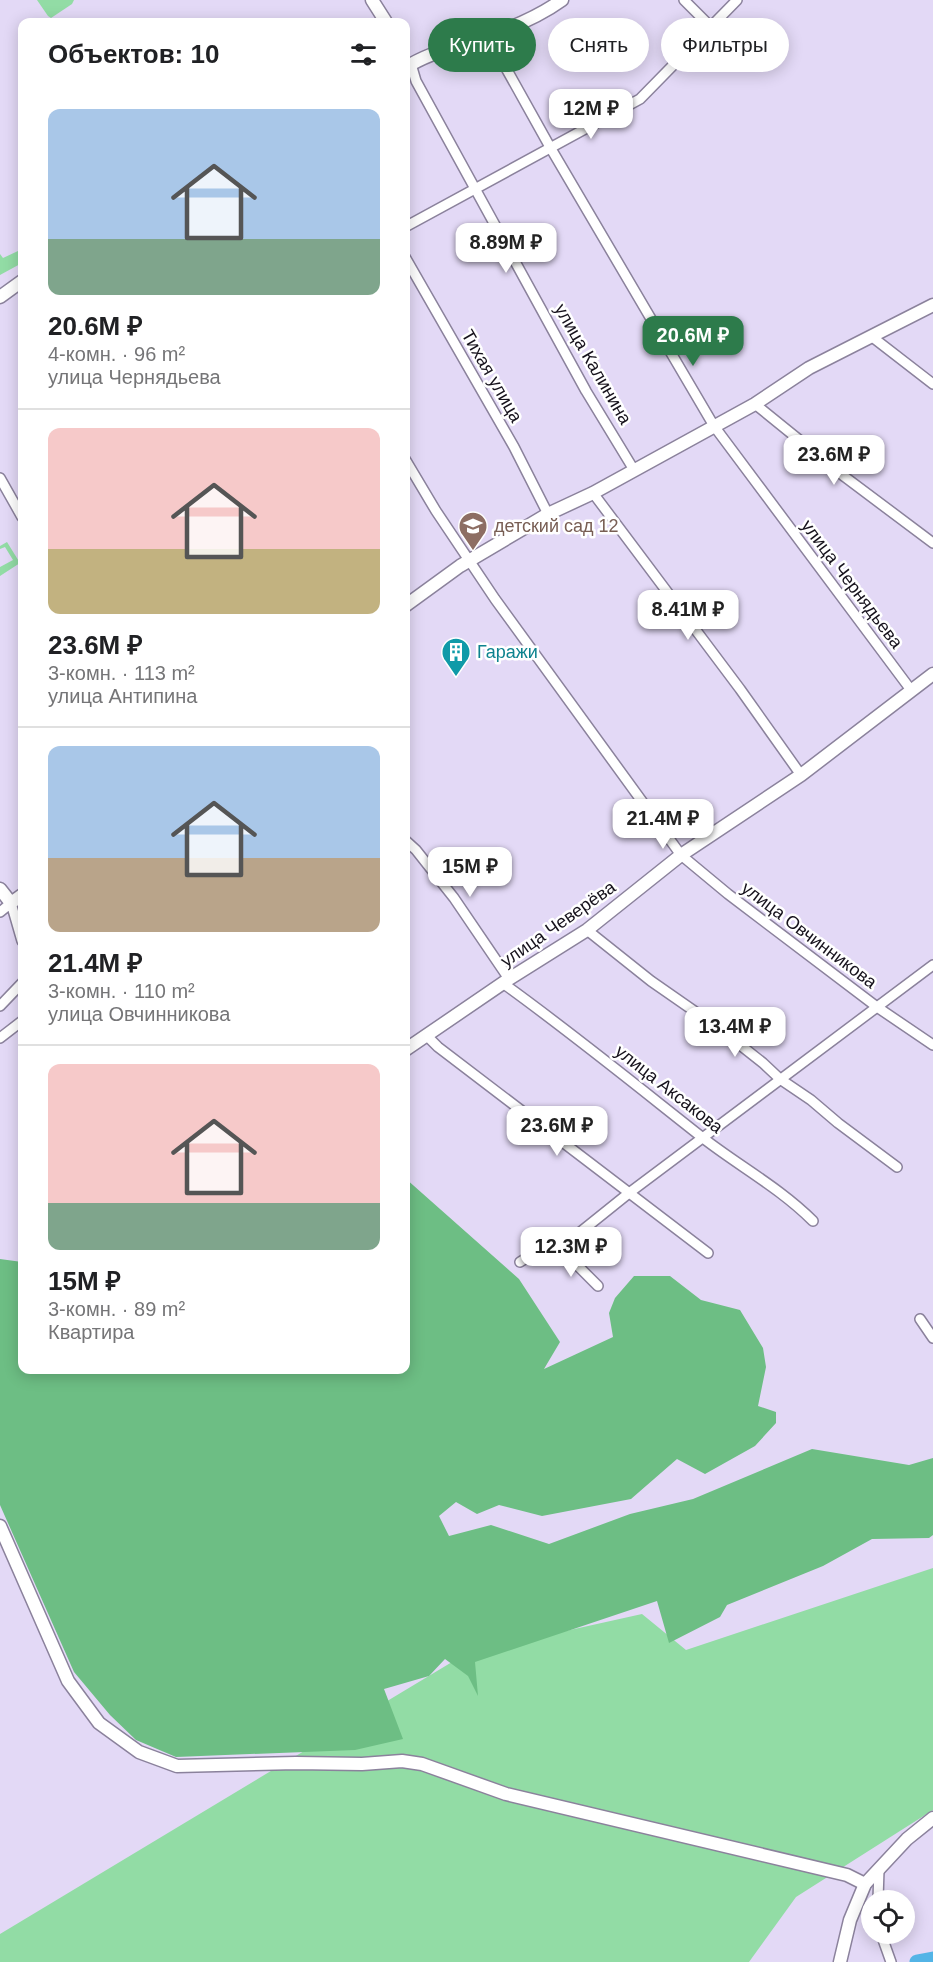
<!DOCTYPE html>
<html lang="ru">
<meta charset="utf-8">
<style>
:root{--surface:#fff;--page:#f6f6f6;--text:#202124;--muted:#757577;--line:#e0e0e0;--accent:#2d7b4b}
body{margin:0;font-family:Arial,sans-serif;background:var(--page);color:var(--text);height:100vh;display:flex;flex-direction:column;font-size:22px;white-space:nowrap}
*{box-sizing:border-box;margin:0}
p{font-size:20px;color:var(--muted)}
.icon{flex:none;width:33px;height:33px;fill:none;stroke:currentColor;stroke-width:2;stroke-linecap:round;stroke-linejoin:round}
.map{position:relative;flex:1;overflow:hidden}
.drawer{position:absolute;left:18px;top:18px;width:392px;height:1356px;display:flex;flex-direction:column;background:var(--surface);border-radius:12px;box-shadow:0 3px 15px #0003}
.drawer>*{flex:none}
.top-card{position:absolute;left:428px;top:18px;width:416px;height:54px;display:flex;gap:12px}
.buttons{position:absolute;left:861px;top:1890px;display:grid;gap:12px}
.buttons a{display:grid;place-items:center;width:54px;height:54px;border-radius:50%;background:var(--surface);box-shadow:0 3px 15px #0003;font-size:30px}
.price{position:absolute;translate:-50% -51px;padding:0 14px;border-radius:12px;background:#fff;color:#222;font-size:20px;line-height:39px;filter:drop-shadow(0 2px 3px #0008)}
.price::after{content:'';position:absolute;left:50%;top:36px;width:18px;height:14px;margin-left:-9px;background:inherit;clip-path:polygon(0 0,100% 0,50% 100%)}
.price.selected{background:var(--accent);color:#fff}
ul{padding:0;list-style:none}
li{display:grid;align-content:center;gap:12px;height:318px;padding:0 30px}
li+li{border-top:2px solid var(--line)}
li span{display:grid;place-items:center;height:186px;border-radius:12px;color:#555}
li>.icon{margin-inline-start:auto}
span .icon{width:108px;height:108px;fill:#fffc;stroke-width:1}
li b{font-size:26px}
h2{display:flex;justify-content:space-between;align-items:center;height:72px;padding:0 30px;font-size:26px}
.pill{padding:0 21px;border-radius:27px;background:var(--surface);box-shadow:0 3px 15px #0003;font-size:21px;line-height:54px}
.pill.selected{background:var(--accent);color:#fff}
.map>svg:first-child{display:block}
.green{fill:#92dca5}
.forest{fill:#6dbe84}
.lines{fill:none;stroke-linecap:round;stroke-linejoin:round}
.river{stroke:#53b4e6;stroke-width:15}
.street-casing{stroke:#8b829c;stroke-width:12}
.secondary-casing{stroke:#8b829c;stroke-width:15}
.street{stroke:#fff;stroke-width:9}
.secondary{stroke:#fff;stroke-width:12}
.labels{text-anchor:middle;stroke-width:5;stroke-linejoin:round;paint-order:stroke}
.street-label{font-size:18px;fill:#16121c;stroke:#fff}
.education-label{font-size:18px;fill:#785e54;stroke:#fff;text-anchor:start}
.culture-label{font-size:18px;fill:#0d838f;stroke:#fff;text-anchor:start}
</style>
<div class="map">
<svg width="933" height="1962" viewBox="0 0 933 1962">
<rect width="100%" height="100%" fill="#e3d9f6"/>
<g class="green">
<path d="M37,0H74L72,4L51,18L48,16Z"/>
<path d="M18,251L22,256V263L0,275V254L3,258Z"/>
<path d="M7,542L20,563L0,576V567L13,560L5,547L0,549V546Z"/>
<path d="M933,1568V1810L796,1897L749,1962H0V1934L467,1653L642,1614L686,1650Z"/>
</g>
<path class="forest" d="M405,1178L519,1279L560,1342L544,1369L613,1337L609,1313L615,1298L634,1276H670L701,1300L740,1310L763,1348L766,1367L758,1406L776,1412V1423L755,1446L705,1474L677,1459L631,1499L542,1516L499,1505L477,1514L456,1502L439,1516L449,1536L491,1525L549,1544L630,1514L693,1499L812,1449L909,1465L933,1458V1535L929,1538L872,1539L823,1566L727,1605L720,1617L669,1643L657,1601L475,1662L478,1696L468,1676L445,1659L429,1676L384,1689L403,1739L355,1750L176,1757L136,1740L110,1715L74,1672L0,1505V1259L22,1262V1370H405Z"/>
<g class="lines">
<path class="river" d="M917,1962L933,1959"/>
<g class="street-casing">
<g id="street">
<path d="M684,0L711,27"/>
<path d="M488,36L550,147L714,426L911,690"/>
<path d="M411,64L416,81L586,391L634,470"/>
<path d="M405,227L640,99L737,0"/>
<path d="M405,257L514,447L548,514"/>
<path d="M871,336L933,384"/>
<path d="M755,404L845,477L933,543"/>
<path d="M405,459L436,511L495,599L681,855L728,894L877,1007L933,1045"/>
<path d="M0,478L22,517"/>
<path d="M593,493L740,689L801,775"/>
<path d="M405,840L416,850L454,898L509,979"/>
<path d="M0,912L11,903L22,941"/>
<path d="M587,930L651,981L720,1029L763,1063L780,1079L811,1100L838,1123L897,1167"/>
<path d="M504,984C572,1033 637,1086 703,1138C739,1166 780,1188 813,1221"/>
<path d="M0,1006L22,983"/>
<path d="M428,1037L438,1047L708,1253"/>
<path d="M0,1038L22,1021"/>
<path d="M558,1250L572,1260L598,1286"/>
<path d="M520,1262L547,1245L558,1250L629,1193L933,965"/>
<path d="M920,1319L933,1338"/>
<path d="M878,1900L879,1869"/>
<path d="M881,1934L891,1962"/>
</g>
</g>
<g class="secondary-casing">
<g id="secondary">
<path d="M372,0L386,22"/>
<path d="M405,68C428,53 453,48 478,39C507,30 537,18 562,0"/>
<path d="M0,297L22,281"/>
<path d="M405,606L460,566L548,514L593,493L755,404L809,368L933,305"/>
<path d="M0,889L11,903"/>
<path d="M11,903L22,895"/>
<path d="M405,1050L509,979L587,930L681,855L801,775L933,674"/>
<path d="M0,1526L68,1681L99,1723L139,1752L177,1766L296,1763L362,1764L402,1761L422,1764L506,1794L847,1875L865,1884"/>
<path d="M840,1962L850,1920L865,1884L907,1839L933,1818"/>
</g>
</g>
<use href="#street" class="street"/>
<use href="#secondary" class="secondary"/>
</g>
<defs>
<g id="school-pin" transform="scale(1.5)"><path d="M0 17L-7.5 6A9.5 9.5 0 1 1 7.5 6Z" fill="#8d6e63" stroke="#fff"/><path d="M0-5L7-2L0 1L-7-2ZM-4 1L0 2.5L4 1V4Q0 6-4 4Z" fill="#fff"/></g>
<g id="building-pin" transform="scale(1.5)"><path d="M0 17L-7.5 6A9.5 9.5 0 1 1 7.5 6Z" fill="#0f9aa8" stroke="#fff"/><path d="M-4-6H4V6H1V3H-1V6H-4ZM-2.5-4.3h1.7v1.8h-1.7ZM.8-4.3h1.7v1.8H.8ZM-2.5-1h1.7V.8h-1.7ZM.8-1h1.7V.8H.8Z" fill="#fff"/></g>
</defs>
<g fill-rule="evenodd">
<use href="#school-pin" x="473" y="526"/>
<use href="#building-pin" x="456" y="652"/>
</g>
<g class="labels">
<g class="street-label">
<text transform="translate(593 364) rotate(60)" y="6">улица Калинина</text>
<text transform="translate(492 376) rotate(60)" y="6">Тихая улица</text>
<text transform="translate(852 584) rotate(53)" y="6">улица Чернядьева</text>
<text transform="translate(558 924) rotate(-35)" y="6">улица Чеверёва</text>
<text transform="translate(809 935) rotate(37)" y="6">улица Овчинникова</text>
<text transform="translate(669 1089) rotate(38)" y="6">улица Аксакова</text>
</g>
<g class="education-label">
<text x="494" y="532">детский сад 12</text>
</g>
<g class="culture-label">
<text x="477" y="658">Гаражи</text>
</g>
</g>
</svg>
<div class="buttons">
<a><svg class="icon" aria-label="locate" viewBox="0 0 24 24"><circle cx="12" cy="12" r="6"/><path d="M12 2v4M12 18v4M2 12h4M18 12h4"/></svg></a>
</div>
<b class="price" style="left:591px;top:140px">12M ₽</b>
<b class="price" style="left:506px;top:274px">8.89M ₽</b>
<b class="price selected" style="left:693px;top:367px">20.6M ₽</b>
<b class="price" style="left:834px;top:486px">23.6M ₽</b>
<b class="price" style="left:688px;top:641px">8.41M ₽</b>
<b class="price" style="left:663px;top:850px">21.4M ₽</b>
<b class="price" style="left:470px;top:898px">15M ₽</b>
<b class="price" style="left:735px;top:1058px">13.4M ₽</b>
<b class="price" style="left:557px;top:1157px">23.6M ₽</b>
<b class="price" style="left:571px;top:1278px">12.3M ₽</b>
<div class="top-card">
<a class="pill selected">Купить</a>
<a class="pill">Снять</a>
<a class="pill">Фильтры</a>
</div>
<section class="drawer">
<h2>Объектов: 10<svg class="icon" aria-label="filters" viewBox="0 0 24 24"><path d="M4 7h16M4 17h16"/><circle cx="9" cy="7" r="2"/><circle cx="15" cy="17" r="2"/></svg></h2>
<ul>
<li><span style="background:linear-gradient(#a9c7e8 70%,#7fa58c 0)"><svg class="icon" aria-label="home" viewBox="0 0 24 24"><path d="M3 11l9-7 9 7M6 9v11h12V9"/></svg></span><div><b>20.6M ₽</b><p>4-комн. · 96 m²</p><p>улица Чернядьева</p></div></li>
<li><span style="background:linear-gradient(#f6c9c9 65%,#c2b280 0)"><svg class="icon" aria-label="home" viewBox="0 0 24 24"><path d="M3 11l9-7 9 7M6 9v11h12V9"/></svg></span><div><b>23.6M ₽</b><p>3-комн. · 113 m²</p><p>улица Антипина</p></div></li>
<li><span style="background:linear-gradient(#a9c7e8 60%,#b9a48a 0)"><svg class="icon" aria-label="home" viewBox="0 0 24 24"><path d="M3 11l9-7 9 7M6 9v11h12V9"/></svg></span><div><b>21.4M ₽</b><p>3-комн. · 110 m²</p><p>улица Овчинникова</p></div></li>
<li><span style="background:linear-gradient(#f6c9c9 75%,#7fa58c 0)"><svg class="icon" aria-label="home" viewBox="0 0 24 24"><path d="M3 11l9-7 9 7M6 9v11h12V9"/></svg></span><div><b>15M ₽</b><p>3-комн. · 89 m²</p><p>Квартира</p></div></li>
</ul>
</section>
</div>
